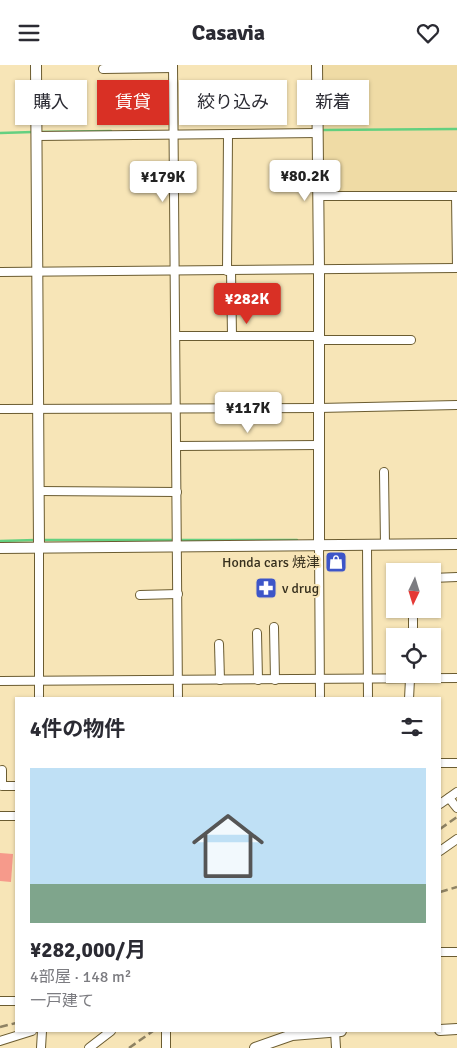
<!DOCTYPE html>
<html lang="ja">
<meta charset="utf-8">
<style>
:root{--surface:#fff;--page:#f2f2f3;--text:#2b2b33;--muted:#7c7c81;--line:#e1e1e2;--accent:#d93025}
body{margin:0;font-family:Signika,"Noto Sans JP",sans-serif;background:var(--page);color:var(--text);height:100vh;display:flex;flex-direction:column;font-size:19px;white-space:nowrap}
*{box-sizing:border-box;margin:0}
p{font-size:16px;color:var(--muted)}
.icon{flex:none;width:28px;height:28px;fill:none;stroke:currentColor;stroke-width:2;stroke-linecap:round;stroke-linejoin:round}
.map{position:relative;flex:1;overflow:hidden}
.drawer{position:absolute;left:15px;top:632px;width:426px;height:335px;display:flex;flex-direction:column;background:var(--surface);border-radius:0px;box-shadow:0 1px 4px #0004}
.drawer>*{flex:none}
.hud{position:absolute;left:15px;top:15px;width:428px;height:45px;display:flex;gap:10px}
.needle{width:32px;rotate:184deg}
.controls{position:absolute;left:386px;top:498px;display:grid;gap:10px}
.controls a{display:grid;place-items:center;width:55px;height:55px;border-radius:0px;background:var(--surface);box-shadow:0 1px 4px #0004;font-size:25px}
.price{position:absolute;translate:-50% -42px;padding:0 11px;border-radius:5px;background:#fff;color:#222;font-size:16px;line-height:32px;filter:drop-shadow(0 1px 2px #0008)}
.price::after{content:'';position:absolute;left:50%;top:30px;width:15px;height:11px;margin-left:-8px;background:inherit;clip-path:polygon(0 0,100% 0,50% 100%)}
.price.selected{background:var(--accent);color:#fff}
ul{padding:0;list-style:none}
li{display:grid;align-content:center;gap:10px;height:265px;padding:0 15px}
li+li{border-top:1px solid var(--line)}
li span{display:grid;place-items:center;height:155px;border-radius:0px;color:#555}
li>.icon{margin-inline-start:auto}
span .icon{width:90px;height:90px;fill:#fffc;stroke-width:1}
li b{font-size:21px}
h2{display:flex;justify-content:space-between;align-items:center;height:60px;padding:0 15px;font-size:21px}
.pill{padding:0 18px;border-radius:0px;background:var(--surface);box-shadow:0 1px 4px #0004;font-size:18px;line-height:45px}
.pill.selected{background:var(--accent);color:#fff}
header{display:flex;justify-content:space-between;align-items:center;height:65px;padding:0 15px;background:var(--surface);font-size:22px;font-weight:700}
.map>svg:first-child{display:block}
.built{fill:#efdba5}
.green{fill:#f69a8b}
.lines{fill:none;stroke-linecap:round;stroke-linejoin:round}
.stream{stroke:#64d080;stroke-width:2.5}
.street-casing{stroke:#6b5c31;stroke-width:10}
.secondary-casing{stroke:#6b5c31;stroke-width:12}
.street{stroke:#fff;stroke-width:8}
.secondary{stroke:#fff;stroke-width:10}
.rail{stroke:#8e8263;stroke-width:2.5;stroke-dasharray:8 4;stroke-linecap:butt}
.labels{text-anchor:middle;stroke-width:4;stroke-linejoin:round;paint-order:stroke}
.poi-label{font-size:14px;fill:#362f1d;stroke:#f7e5b7;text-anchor:end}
</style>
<header><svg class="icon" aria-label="menu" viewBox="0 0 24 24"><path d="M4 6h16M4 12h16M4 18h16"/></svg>Casavia<svg class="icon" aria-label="heart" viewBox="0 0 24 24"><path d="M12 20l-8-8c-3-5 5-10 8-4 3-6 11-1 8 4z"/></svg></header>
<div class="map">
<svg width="457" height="983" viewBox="0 0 457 983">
<rect width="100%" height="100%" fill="#f7e5b7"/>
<path class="built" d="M321,0H457V127L325,128L321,124Z"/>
<path class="green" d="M0,788L13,789L11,817L0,816Z"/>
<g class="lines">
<g class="stream">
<path d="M321,65L457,64"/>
<path d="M39,67L111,66"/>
<path d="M0,68L33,67"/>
<path d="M41,475H297"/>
<path d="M0,476L36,475"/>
</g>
<g class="street-casing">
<g id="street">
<path d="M173,0L178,634"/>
<path d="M103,4L173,3"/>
<path d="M37,71L317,68"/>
<path d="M318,131H457"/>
<path d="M456,131L457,203"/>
<path d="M231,205L232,271"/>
<path d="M227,206L228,70"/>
<path d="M0,207L457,203"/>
<path d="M176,271H319"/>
<path d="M319,275H411"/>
<path d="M0,344L319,343L457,340"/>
<path d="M177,381L319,380"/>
<path d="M384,407L385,480"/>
<path d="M39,426L177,427"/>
<path d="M319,480L320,634"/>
<path d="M367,480L368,634"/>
<path d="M432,513L457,512"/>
<path d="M140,530L178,529"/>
<path d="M274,562L275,615"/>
<path d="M257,568L258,615"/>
<path d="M413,571V544"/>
<path d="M219,579L220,615"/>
<path d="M0,616L457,613"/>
<path d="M39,634V483"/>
<path d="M409,634L410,614"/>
<path d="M440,698H457"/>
<path d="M2,705V721H16"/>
<path d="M449,733L457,743"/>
<path d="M440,739L457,727"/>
<path d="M0,751H16"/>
<path d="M440,786L457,774"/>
<path d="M440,887H457"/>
<path d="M0,936H16"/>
<path d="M166,966V983"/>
<path d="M335,966L336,983"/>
<path d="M0,976L32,966"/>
<path d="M41,983L42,966"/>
<path d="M89,983L111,966"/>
</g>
</g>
<g class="secondary-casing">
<g id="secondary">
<path d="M36,0L39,483"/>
<path d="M317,0L319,205V480"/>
<path d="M0,483L457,479"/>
<path d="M440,965L457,964"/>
<path d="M255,983L292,970L341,966"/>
</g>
</g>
<use href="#street" class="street"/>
<use href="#secondary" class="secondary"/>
<g class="rail">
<path d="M440,764L457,752"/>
<path d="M440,827L457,822"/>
<path d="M0,962L16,958"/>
<path d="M129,983L153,966"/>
</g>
</g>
<defs>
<g id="shop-square" transform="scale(1.125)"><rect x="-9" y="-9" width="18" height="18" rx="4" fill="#3d55c8" stroke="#f7e5b7"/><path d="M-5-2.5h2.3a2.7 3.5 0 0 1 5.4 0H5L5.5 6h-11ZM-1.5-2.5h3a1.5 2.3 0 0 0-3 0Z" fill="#fff"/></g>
<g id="pharmacy-square" transform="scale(1.125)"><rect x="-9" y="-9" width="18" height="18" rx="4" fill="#3d55c8" stroke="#f7e5b7"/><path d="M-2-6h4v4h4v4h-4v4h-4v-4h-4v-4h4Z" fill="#fff"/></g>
</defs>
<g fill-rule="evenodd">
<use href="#shop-square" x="336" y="497"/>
<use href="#pharmacy-square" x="266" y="523"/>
</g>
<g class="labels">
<g class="poi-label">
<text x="320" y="502">Honda cars 焼津</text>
<text x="282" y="528" text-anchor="start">v drug</text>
</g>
</g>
</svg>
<div class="controls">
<a><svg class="needle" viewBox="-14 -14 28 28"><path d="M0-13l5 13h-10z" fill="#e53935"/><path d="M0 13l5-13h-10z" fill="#7c7c81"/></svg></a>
<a><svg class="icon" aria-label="locate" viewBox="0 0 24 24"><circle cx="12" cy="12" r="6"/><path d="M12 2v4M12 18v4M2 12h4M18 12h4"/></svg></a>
</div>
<b class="price" style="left:305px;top:137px">¥80.2K</b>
<b class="price" style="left:163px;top:138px">¥179K</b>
<b class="price selected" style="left:247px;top:260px">¥282K</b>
<b class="price" style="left:248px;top:369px">¥117K</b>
<div class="hud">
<a class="pill">購入</a>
<a class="pill selected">賃貸</a>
<a class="pill">絞り込み</a>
<a class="pill">新着</a>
</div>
<section class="drawer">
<h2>4件の物件<svg class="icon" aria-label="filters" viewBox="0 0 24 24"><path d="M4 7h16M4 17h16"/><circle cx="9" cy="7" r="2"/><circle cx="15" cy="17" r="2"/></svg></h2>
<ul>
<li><span style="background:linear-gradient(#bfe0f5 75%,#7fa58c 0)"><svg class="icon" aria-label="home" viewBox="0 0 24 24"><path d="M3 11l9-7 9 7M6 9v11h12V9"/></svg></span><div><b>¥282,000/月</b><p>4部屋 · 148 m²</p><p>一戸建て</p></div></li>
</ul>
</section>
</div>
